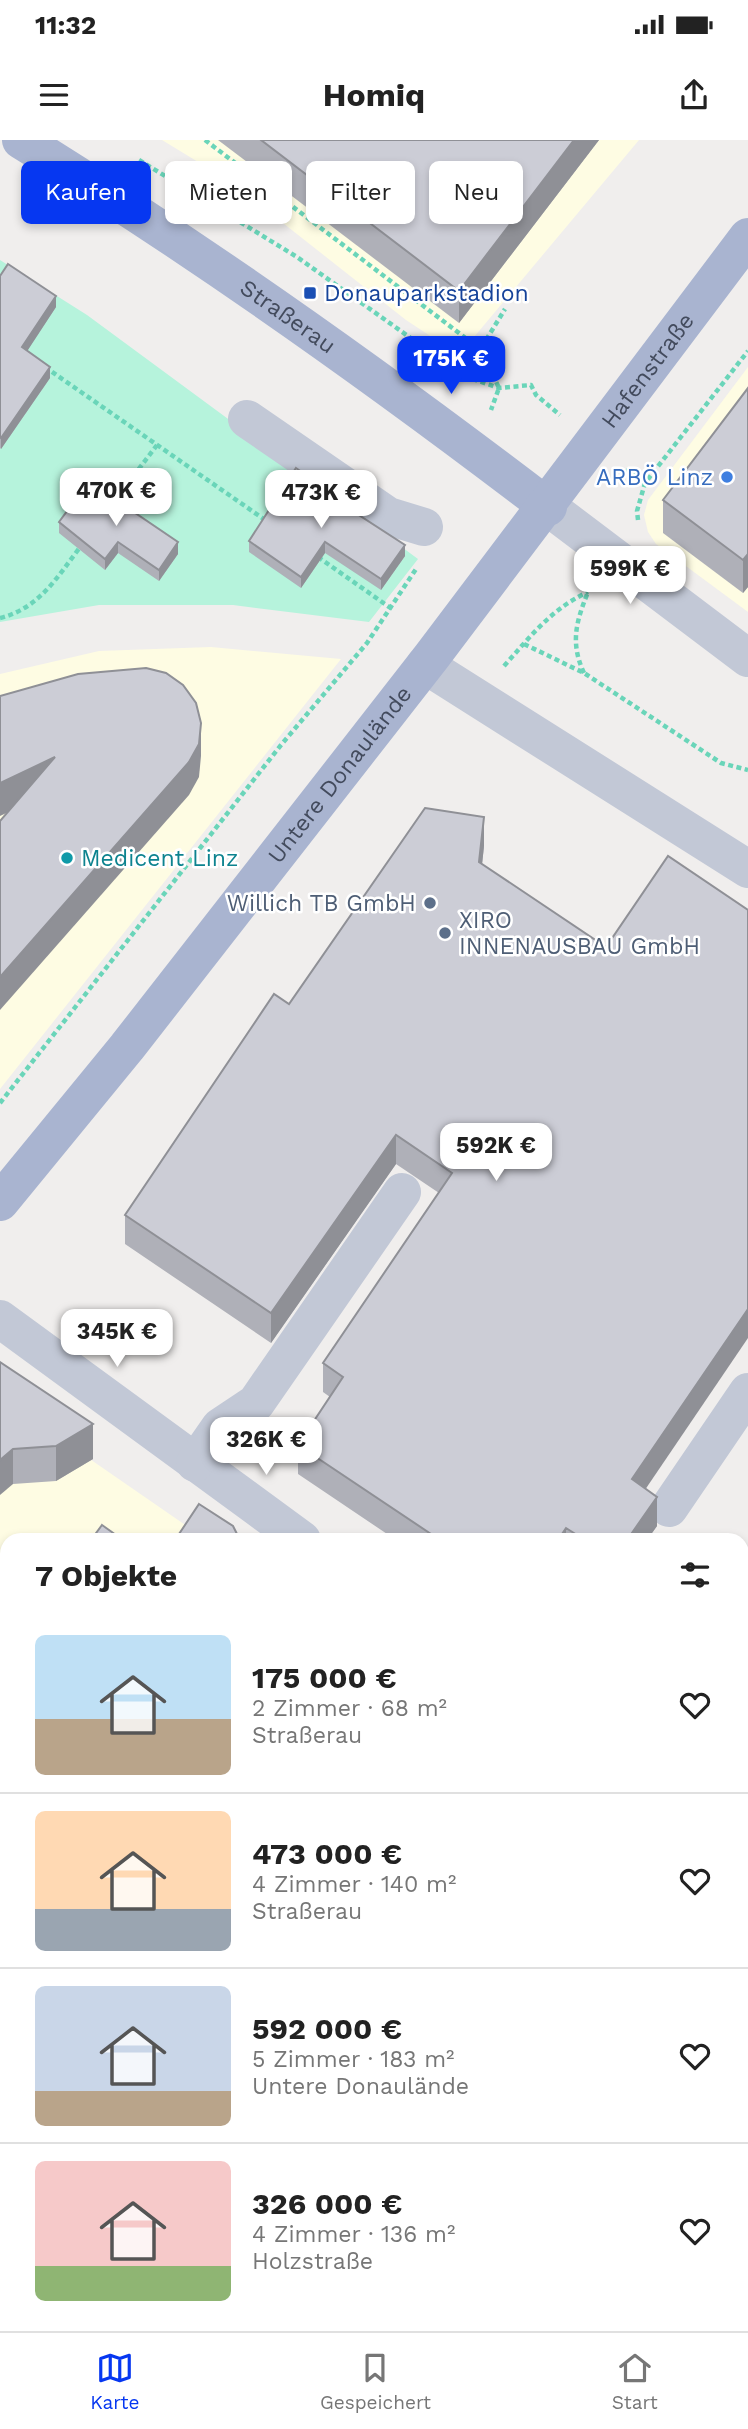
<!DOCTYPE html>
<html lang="de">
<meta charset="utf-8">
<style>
:root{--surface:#fff;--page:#f2f2f2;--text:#222;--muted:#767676;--line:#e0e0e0;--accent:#0637f1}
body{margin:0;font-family:"Work Sans",sans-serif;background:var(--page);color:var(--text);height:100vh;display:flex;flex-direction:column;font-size:26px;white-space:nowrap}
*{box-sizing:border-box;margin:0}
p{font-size:23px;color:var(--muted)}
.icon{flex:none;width:38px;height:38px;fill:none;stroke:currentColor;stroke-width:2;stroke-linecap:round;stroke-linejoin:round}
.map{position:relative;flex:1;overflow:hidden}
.drawer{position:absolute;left:0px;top:1393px;width:749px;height:798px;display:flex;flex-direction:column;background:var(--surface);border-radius:21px 21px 0 0;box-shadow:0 4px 10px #0003}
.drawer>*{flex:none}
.hud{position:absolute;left:21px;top:21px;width:707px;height:63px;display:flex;gap:14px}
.price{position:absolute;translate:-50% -60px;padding:0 16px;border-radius:14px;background:#fff;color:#222;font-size:23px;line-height:46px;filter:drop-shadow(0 2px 4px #0008)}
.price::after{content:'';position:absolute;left:50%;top:42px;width:21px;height:16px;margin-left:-10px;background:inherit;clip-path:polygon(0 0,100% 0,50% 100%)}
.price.current{background:var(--accent);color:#fff}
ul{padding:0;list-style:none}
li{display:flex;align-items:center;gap:21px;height:175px;padding:0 35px}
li+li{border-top:2px solid var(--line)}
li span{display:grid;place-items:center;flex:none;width:196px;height:140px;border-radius:10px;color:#555}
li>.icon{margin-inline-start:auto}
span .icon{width:84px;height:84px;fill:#fffc;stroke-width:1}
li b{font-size:30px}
h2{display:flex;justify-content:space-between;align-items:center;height:84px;padding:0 35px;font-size:30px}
.chip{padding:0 24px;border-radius:10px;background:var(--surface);box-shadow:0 4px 10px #0003;font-size:24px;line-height:63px}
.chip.current{background:var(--accent);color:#fff}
.status{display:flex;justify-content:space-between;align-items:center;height:49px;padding:0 35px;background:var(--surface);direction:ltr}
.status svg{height:19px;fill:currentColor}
header{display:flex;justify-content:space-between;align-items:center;height:91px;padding:0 35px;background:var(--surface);font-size:32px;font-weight:700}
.dock{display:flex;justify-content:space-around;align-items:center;height:98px;border-top:2px solid var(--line);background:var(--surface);font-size:19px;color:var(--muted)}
.dock a{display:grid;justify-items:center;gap:4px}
.dock .current{color:var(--accent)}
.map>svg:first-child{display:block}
.commercial{fill:#fefce3}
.green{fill:#b6f3dc}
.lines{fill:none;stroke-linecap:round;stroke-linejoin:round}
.path{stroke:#6ad5b9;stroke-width:4.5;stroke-dasharray:5 3.5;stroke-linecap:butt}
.minor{stroke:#c2c8d6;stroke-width:38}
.major{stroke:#a9b4d0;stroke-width:38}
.wall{fill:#afb0b8}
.shaded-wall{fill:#8f9096}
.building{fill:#cccdd6;stroke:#8f9096;stroke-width:2}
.transit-dot{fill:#1a4fb4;stroke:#fff;stroke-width:2.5}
.shop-dot{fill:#3f7fe0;stroke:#fff;stroke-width:2.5}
.culture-dot{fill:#0f9aa8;stroke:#fff;stroke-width:2.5}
.service-dot{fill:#5c6f8a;stroke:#fff;stroke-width:2.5}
.labels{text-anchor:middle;stroke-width:5;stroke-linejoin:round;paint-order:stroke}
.transit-label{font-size:23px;fill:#164399;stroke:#fff;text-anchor:start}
.street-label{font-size:23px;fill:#434b5d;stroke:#fff}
.shop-label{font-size:23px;fill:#366cbe;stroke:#fff;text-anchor:end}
.culture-label{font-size:23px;fill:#0d838f;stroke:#fff;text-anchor:start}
.service-label{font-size:23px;fill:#4e5e75;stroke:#fff;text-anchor:end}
</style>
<div class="status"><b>11:32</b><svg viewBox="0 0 49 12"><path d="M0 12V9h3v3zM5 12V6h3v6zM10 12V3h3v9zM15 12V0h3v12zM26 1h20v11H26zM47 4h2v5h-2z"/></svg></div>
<header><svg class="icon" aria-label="menu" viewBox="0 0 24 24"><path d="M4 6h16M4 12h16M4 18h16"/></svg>Homiq<svg class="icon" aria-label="share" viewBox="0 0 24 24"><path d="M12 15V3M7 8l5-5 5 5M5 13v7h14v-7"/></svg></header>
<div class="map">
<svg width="748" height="2191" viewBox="0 0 748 2191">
<rect width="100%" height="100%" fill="#f0eeed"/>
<g class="commercial">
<path d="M162,0H639L459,215L406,180L231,42Z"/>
<path d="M748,227V472L656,404L648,392L644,375L648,360Z"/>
<path d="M211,507L341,519L0,949V534L99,511Z"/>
<path d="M0,1257L207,1400H7V2184H349L344,2191H0Z"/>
</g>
<path class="green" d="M0,120L87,175L418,419L369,482L233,465H99L0,482Z"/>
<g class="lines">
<g class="path">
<path d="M205,0L480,209L499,248L491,270"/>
<path d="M139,20L297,117L464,236L499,248L531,245L536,255L560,275"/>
<path d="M45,227L268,382"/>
<path d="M464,236L505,169"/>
<path d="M626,329L645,343"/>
<path d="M113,363L157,305"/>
<path d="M638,380L637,371L645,343L748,211"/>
<path d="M318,417L392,469"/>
<path d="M0,478C40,468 57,437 81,406"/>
<path d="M524,504L584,533L721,623L748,630"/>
<path d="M504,526C530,497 551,469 588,452"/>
<path d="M584,533C570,503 576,482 588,452"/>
<path d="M0,963L281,605L367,503L416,429"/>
</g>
<g class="minor">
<path d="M247,279L388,376L424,387"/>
<path d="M548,367L748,518"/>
<path d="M425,525L748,729"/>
<path d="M0,1179L302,1400"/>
<path d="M195,1323L220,1287L256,1263L402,1052"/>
<path d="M669,1368L748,1252"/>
<path d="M0,1520L7,1527"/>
<path d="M742,1722L747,1714"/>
<path d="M432,2191L437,2184"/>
</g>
<g class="major">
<path id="s1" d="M21,0C203,112 378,237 548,367"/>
<path id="s2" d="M0,1062L127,907L432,516L748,97"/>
</g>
</g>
<g class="wall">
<path d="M218,0H599L459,183Z"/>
<path d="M0,136L56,167L27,211L50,238L1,309L0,308Z"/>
<path d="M748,248V447L743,453L663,393V360Z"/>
<path d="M333,358L405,416L381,450L325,413L301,448L249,412V401Z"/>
<path d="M59,382L178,414L159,441L118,413L105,430L59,393Z"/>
<path d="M484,706L482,725L646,1349L657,1386L647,1400H396L298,1334V1305L330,1257L323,1252V1223L439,1053L396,1024L271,1203L125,1104V1075L289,864Z"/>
<path d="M0,1222L93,1319L56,1341L13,1344Z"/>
<path d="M7,1453V1501L0,1499V1461Z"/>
<path d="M670,2184H742L748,2191H670Z"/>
</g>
<g class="shaded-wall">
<path d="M574,0H599L459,183V151Z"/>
<path d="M56,156V167L22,219V207Z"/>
<path d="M50,227V238L1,309V298Z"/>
<path d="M118,402V413L105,430V419Z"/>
<path d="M178,402V414L159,441V430Z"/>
<path d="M325,402V413L301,448V437Z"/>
<path d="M405,405V416L381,450V439Z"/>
<path d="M748,414V447L743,453V420Z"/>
<path d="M201,583V616L199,637L189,655L0,870V837Z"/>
<path d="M55,617V650L0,676V643Z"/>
<path d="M484,677V706L479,752V722Z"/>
<path d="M396,995V1024L271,1203V1173Z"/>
<path d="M748,1169V1198L632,1369V1339Z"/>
<path d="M93,1284V1319L56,1341V1306Z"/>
<path d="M13,1309V1344L0,1355V1320Z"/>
<path d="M657,1357V1386L647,1400H627Z"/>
<path d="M566,1388V1400H558Z"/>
<path d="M7,1627V1664L0,1672V1634Z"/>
<path d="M286,2184H309L304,2191H281Z"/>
</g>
<g class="building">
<path d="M261,0H574L459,151Z"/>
<path d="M8,124L56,156L22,207L50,227L1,298L0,297V136Z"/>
<path d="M748,248V414L743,420L663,360Z"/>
<path d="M296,328L333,354L331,357L405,405L381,439L325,402L301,437L249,401Z"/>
<path d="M94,345L178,402L159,430L118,402L105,419L59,382L84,348L89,352Z"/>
<path d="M146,528L166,533L183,545L196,563L201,583L199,604L189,622L0,837V681L55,617L0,643V556L78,534Z"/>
<path d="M425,668L484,677L479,722L606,807L668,716L748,770V1169L632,1339L657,1357L627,1400H585L566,1388L558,1400H440L298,1305L343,1237L323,1223L452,1033L396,995L271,1173L125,1075L274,854L289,864Z"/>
<path d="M0,1222L93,1284L56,1306L13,1309L0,1320Z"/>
<path d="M199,1364L233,1386L240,1400H175Z"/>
<path d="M102,1385L123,1400H91Z"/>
<path d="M7,1453V1473L0,1470V1461Z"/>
<path d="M0,1522L7,1528V1627L0,1634Z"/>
<path d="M7,1783V2184H286L281,2191H0V1790Z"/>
<path d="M748,1842V2191H704L698,2184H742V1846Z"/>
<path d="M495,2184H658L666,2188L663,2191H473L470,2189H491Z"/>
<path d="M671,2184H672L685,2191H676Z"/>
</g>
<rect class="transit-dot" x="303" y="146" width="14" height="14" rx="3.5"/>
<circle class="shop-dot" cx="727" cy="337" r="7"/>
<circle class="culture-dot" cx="67" cy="718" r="7"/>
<g class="service-dot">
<circle cx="430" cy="763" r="7"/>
<circle cx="445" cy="793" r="7"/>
</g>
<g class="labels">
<g class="transit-label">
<text x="324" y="161">Donauparkstadion</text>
</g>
<g class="street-label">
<text dy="8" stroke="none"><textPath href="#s1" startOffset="320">Straßerau</textPath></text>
<text dy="8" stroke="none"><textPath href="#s2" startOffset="1054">Hafenstraße</textPath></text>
<text dy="8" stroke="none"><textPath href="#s2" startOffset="546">Untere Donaulände</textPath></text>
</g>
<g class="shop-label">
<text x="713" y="345">ARBÖ Linz</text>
</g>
<g class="culture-label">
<text x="81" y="726">Medicent Linz</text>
</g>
<g class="service-label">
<text x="416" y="771">Willich TB GmbH</text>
<text x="459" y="788" text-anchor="start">XIRO<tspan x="459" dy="26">INNENAUSBAU GmbH</tspan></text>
</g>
</g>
</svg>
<b class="price current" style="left:451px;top:256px">175K €</b>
<b class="price" style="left:116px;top:388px">470K €</b>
<b class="price" style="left:321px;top:390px">473K €</b>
<b class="price" style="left:630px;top:466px">599K €</b>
<b class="price" style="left:496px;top:1043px">592K €</b>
<b class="price" style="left:117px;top:1229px">345K €</b>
<b class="price" style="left:266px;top:1337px">326K €</b>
<div class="hud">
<a class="chip current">Kaufen</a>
<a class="chip">Mieten</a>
<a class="chip">Filter</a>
<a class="chip">Neu</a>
</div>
<section class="drawer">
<h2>7 Objekte<svg class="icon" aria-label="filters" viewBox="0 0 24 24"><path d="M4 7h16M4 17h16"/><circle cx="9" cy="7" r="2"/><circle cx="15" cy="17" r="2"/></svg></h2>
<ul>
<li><span style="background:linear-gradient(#bfe0f5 60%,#b9a48a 0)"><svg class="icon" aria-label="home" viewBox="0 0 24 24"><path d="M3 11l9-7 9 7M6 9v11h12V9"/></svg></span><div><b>175 000 €</b><p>2 Zimmer · 68 m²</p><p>Straßerau</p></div><svg class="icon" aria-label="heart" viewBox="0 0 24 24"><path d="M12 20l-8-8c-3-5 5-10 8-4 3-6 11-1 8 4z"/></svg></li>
<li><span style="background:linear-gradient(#ffd9b3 70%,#9aa5b1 0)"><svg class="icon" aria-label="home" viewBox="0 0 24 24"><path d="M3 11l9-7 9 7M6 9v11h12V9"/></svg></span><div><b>473 000 €</b><p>4 Zimmer · 140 m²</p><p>Straßerau</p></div><svg class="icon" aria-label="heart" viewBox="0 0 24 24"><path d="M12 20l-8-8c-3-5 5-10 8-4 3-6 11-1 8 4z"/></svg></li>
<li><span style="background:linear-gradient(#c9d6e8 75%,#b9a48a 0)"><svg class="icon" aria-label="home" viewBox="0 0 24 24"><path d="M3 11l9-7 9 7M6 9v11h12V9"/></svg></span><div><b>592 000 €</b><p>5 Zimmer · 183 m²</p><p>Untere Donaulände</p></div><svg class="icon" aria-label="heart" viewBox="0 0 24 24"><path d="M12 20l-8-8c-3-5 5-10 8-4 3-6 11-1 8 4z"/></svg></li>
<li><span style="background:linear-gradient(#f6c9c9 75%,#8fb573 0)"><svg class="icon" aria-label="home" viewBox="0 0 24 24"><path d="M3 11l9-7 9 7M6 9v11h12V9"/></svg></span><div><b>326 000 €</b><p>4 Zimmer · 136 m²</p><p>Holzstraße</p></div><svg class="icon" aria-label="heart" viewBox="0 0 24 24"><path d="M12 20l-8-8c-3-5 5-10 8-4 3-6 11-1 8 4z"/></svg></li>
</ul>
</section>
</div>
<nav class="dock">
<a class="current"><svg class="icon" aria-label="map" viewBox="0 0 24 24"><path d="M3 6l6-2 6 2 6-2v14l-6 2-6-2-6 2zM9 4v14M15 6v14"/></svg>Karte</a>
<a><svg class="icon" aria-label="saved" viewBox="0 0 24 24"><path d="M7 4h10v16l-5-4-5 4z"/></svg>Gespeichert</a>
<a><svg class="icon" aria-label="home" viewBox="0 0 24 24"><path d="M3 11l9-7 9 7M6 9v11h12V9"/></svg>Start</a>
</nav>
